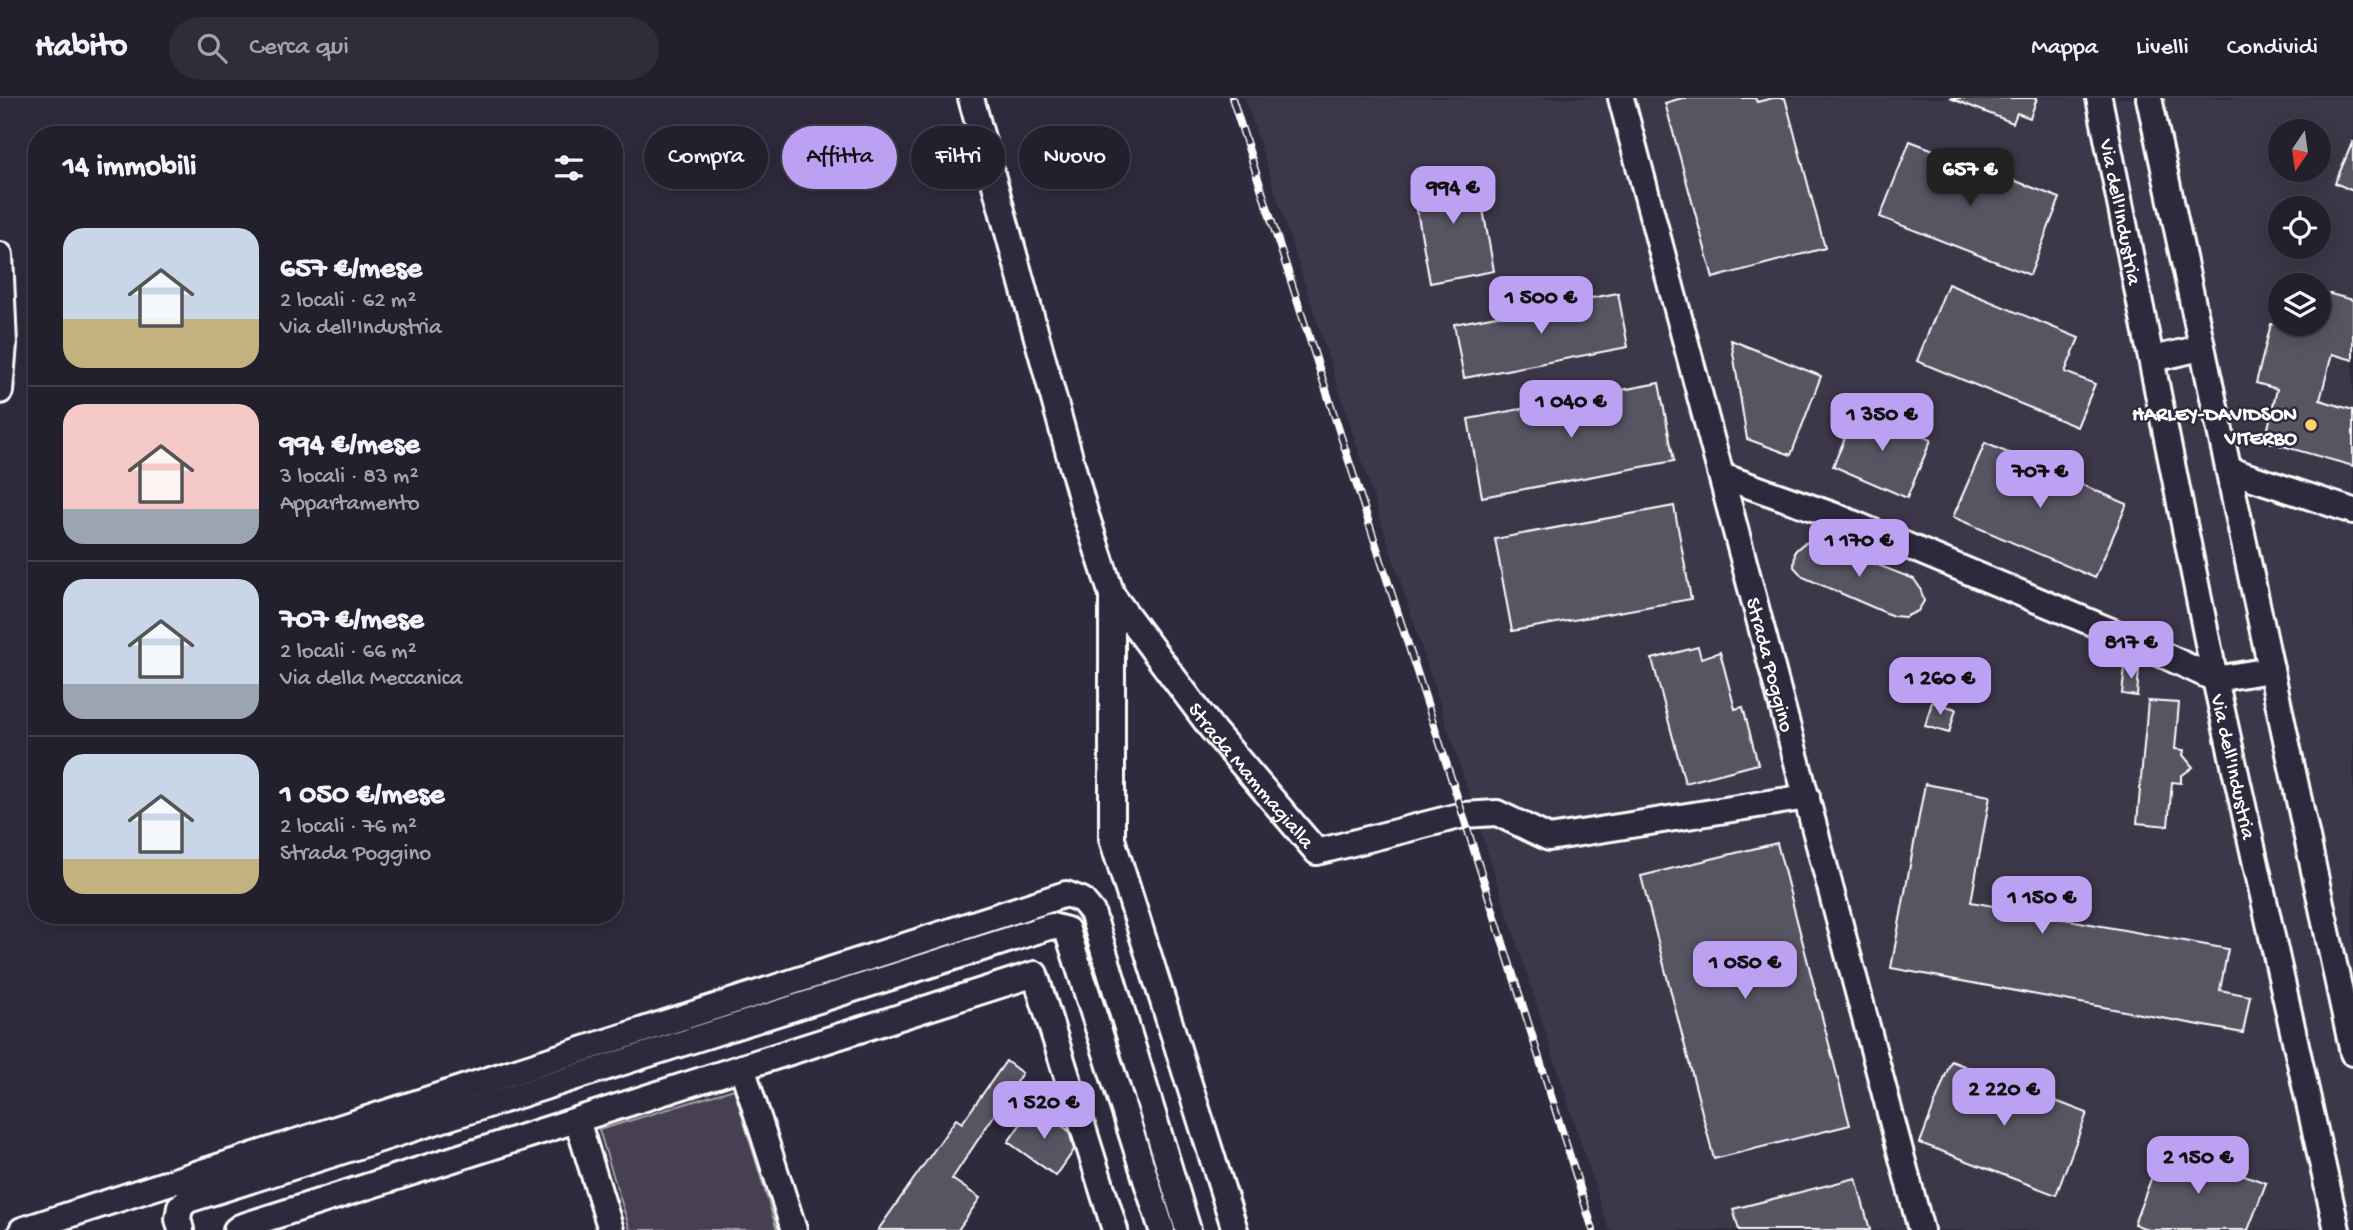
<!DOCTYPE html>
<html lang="it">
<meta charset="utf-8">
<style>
:root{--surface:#23202e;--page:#2f2d3a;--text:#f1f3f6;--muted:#a3a3aa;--line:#403e4a;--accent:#bca0f2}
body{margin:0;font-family:"Gochi Hand",sans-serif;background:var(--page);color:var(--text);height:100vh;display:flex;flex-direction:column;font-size:26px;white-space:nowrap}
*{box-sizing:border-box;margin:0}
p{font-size:23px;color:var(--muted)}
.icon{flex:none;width:38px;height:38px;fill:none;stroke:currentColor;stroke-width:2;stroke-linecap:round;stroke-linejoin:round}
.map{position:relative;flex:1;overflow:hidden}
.panel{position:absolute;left:28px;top:28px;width:595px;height:798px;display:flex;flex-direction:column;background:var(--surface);border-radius:28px;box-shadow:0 4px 18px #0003,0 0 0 2px var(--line)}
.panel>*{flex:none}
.guide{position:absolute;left:644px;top:28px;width:665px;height:63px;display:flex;gap:14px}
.needle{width:46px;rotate:193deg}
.fabs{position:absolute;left:2268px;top:21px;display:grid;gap:14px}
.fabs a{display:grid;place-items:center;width:63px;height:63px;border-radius:50%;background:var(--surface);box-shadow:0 4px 18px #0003,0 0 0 2px var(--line);font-size:35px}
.price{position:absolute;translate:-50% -60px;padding:0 16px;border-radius:14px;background:var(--accent);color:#111;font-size:23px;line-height:46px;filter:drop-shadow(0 2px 4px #0008)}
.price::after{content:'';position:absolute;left:50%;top:42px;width:21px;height:16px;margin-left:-10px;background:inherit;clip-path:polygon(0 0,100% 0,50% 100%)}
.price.active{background:#222;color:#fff}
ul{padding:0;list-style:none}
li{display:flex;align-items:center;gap:21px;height:175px;padding:0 35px}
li+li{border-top:2px solid var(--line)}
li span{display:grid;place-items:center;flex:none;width:196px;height:140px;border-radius:21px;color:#555}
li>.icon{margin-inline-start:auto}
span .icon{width:84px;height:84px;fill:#fffc;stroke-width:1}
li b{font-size:30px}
h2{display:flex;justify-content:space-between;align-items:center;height:84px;padding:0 35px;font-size:30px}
.chip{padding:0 24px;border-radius:32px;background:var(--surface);box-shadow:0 4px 18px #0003,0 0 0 2px var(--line);font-size:24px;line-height:63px}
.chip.active{background:var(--accent);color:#111}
header{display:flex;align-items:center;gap:42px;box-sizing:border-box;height:98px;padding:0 35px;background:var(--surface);border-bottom:2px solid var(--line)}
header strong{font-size:33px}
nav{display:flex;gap:38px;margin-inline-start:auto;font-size:24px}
.search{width:490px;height:63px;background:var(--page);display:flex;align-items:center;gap:18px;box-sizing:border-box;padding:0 24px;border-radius:38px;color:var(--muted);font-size:26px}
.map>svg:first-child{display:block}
.built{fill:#3c3749;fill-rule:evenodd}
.green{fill:#464152;stroke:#a2a0a8;stroke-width:2}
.building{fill:#595564;stroke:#fff;stroke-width:2}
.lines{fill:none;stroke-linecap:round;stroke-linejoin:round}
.minor-casing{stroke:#fff;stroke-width:30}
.minor{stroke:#2f2a3d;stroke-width:24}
.rail-casing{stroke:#fff;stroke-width:8}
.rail{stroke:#2f2a3d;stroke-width:5;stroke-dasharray:16;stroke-linecap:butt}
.poi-dot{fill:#ffd166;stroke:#2f2a3d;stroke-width:2.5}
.labels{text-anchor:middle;stroke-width:5;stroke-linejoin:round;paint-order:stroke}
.street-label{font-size:21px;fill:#fff;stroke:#2f2a3d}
.poi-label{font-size:21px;font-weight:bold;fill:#fff;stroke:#2f2a3d;text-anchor:end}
</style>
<header>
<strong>Habito</strong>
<div class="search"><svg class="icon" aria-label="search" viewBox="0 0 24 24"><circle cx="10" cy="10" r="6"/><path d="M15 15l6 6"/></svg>Cerca qui</div>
<nav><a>Mappa</a><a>Livelli</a><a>Condividi</a></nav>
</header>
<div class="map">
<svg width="2353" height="1132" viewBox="0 0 2353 1132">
<rect width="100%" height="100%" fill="#2f2a3d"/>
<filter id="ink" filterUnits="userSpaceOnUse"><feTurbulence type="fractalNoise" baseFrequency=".0143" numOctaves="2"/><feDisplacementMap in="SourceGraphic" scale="14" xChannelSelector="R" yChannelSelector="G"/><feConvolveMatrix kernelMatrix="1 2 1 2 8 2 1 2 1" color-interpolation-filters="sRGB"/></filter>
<g filter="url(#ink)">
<path class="built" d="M1245,0H2353V1132H1609ZM2280,33H2319V72H2280ZM2280,110H2319V149H2280ZM2280,187H2319V226H2280Z"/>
<path class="green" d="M734,991L777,1132H630L599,1032Z"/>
<g class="building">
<path d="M1682,0H1755L1757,4L1773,0H1785L1825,150L1713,180L1665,5Z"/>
<path d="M1950,0H2037L2030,20L2017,15L2013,25Z"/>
<path d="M1910,43L2060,100L2030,177L1880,119Z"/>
<path d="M2353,43V93L2335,85Z"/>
<path d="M1476,72L1494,173L1430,185L1412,84Z"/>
<path d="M1948,186L2079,240L2065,274L2095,286L2077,329L1917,263Z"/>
<path d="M2319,193L2353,202V262L2332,256L2320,302L2353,312V368L2265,343L2277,291L2256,285L2271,226H2319Z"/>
<path d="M1618,195L1628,249L1464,280L1454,226Z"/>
<path d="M1731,242L1821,278L1791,357L1747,341Z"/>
<path d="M1659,285L1674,363L1482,399L1468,321Z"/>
<path d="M1858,310L1931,342L1907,400L1833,368Z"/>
<path d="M1985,345L2127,406L2095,480L1953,419Z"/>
<path d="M1674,408L1691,501L1512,533L1495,441Z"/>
<path d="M1814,442L1914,481L1920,490L1924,503L1918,513L1905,519L1893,518L1803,479L1794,469L1795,453L1803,446Z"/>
<path d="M1698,549L1701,560L1720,554L1735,611L1743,609L1758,666L1685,685L1652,561Z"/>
<path d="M2125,569L2139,570L2137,598L2122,596Z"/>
<path d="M2148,603L2179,605L2175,651L2184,652L2183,657L2193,669L2181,678V685L2172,684L2168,728L2137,725Z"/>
<path d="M1932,604L1956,611L1949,635L1925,628Z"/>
<path d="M1925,686L1990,698L1971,804L2228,851L2220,892L2250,898L2243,935L1891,870Z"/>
<path d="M1777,745L1850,1027L1714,1061L1641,778Z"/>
<path d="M1006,963L1022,975L952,1081L980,1100L958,1132H878L956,1021L962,1025Z"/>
<path d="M1951,963L2087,1015L2056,1097L1920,1045Z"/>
<path d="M1034,1007L1069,1033L1074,1052L1056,1078L1008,1044Z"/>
<path d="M2164,1047L2266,1085L2248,1132H2149L2134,1126Z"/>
<path d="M1856,1080L1870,1132H1739L1733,1111Z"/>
</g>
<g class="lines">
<g class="minor-casing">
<g id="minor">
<path d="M971,0L1085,414L1112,497V741L1235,1132"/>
<path id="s1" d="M1621,0L1921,1132"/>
<path id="s2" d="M2099,0L2215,581L2337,1132"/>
<path d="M2149,0C2215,319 2285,637 2353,955"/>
<path d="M0,157L4,246L0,293"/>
<path d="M2153,261L2201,250"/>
<path d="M2229,372L2353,413"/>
<path d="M1722,378L1838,419L2116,535L2215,581L2271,572"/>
<path id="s3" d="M1112,497L1212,631L1317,754L1463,717L1497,715L1549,740L1807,699"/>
<path d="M742,969L794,1132"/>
<path d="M577,1022L611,1132"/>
<path d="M22,1132L1066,796L1082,802L1092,814L1188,1132"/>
<path d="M181,1132L178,1121L180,1109L188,1102L1052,828L1067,832L1162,1132"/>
<path d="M236,1132L240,1129L1035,876L1115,1132"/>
</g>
</g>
<use href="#minor" class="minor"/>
<g class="rail-casing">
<path id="rail" d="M1232,0L1463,717L1593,1132"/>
</g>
<use href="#rail" class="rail"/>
</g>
</g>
<circle class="poi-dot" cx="2311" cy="327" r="7"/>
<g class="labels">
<g class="street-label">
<text dy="7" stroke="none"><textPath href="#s2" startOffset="116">Via dell'Industria</textPath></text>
<text dy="7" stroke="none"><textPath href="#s1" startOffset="586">Strada Poggino</textPath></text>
<text dy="7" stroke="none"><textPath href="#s2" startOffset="682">Via dell'Industria</textPath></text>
<text dy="7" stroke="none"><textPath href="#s3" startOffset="228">Strada Mammagialla</textPath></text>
</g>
<g class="poi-label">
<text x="2297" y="322">HARLEY-DAVIDSON<tspan x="2297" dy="24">VITERBO</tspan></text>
</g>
</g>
</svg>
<div class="fabs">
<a><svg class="needle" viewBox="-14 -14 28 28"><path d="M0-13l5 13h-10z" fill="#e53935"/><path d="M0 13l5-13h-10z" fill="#a3a3aa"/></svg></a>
<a><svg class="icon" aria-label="locate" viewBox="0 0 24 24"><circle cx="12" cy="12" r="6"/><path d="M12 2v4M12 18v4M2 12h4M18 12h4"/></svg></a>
<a><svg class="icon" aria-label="layers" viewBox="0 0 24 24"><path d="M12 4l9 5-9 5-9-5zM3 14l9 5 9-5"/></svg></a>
</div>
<b class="price active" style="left:1970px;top:110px">657 €</b>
<b class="price" style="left:1453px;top:128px">994 €</b>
<b class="price" style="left:1541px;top:238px">1 500 €</b>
<b class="price" style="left:1571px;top:342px">1 040 €</b>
<b class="price" style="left:1882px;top:355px">1 350 €</b>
<b class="price" style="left:2040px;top:412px">707 €</b>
<b class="price" style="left:1859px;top:481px">1 170 €</b>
<b class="price" style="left:2131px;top:583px">817 €</b>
<b class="price" style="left:1940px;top:619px">1 260 €</b>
<b class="price" style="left:2042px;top:838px">1 150 €</b>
<b class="price" style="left:1745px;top:903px">1 050 €</b>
<b class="price" style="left:2004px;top:1030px">2 220 €</b>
<b class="price" style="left:1044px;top:1043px">1 520 €</b>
<b class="price" style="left:2198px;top:1098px">2 150 €</b>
<div class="guide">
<a class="chip">Compra</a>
<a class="chip active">Affitta</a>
<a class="chip">Filtri</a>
<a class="chip">Nuovo</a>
</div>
<section class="panel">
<h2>14 immobili<svg class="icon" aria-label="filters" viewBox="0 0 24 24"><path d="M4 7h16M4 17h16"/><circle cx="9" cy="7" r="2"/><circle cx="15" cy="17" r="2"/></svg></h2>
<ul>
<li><span style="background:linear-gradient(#c9d6e8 65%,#c2b280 0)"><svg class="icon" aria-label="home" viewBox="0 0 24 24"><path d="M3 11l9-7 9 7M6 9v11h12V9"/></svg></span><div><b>657 €/mese</b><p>2 locali · 62 m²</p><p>Via dell'Industria</p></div></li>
<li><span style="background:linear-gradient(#f6c9c9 75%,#9aa5b1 0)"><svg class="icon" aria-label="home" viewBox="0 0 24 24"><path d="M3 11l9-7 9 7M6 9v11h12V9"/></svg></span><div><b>994 €/mese</b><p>3 locali · 83 m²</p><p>Appartamento</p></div></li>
<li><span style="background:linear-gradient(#c9d6e8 75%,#9aa5b1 0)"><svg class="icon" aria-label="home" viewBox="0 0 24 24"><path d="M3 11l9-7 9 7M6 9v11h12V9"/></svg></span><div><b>707 €/mese</b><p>2 locali · 66 m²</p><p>Via della Meccanica</p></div></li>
<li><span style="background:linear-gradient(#c9d6e8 75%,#c2b280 0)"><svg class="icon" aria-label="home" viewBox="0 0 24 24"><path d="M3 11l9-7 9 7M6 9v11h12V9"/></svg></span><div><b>1 050 €/mese</b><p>2 locali · 76 m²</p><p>Strada Poggino</p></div></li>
</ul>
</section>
</div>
